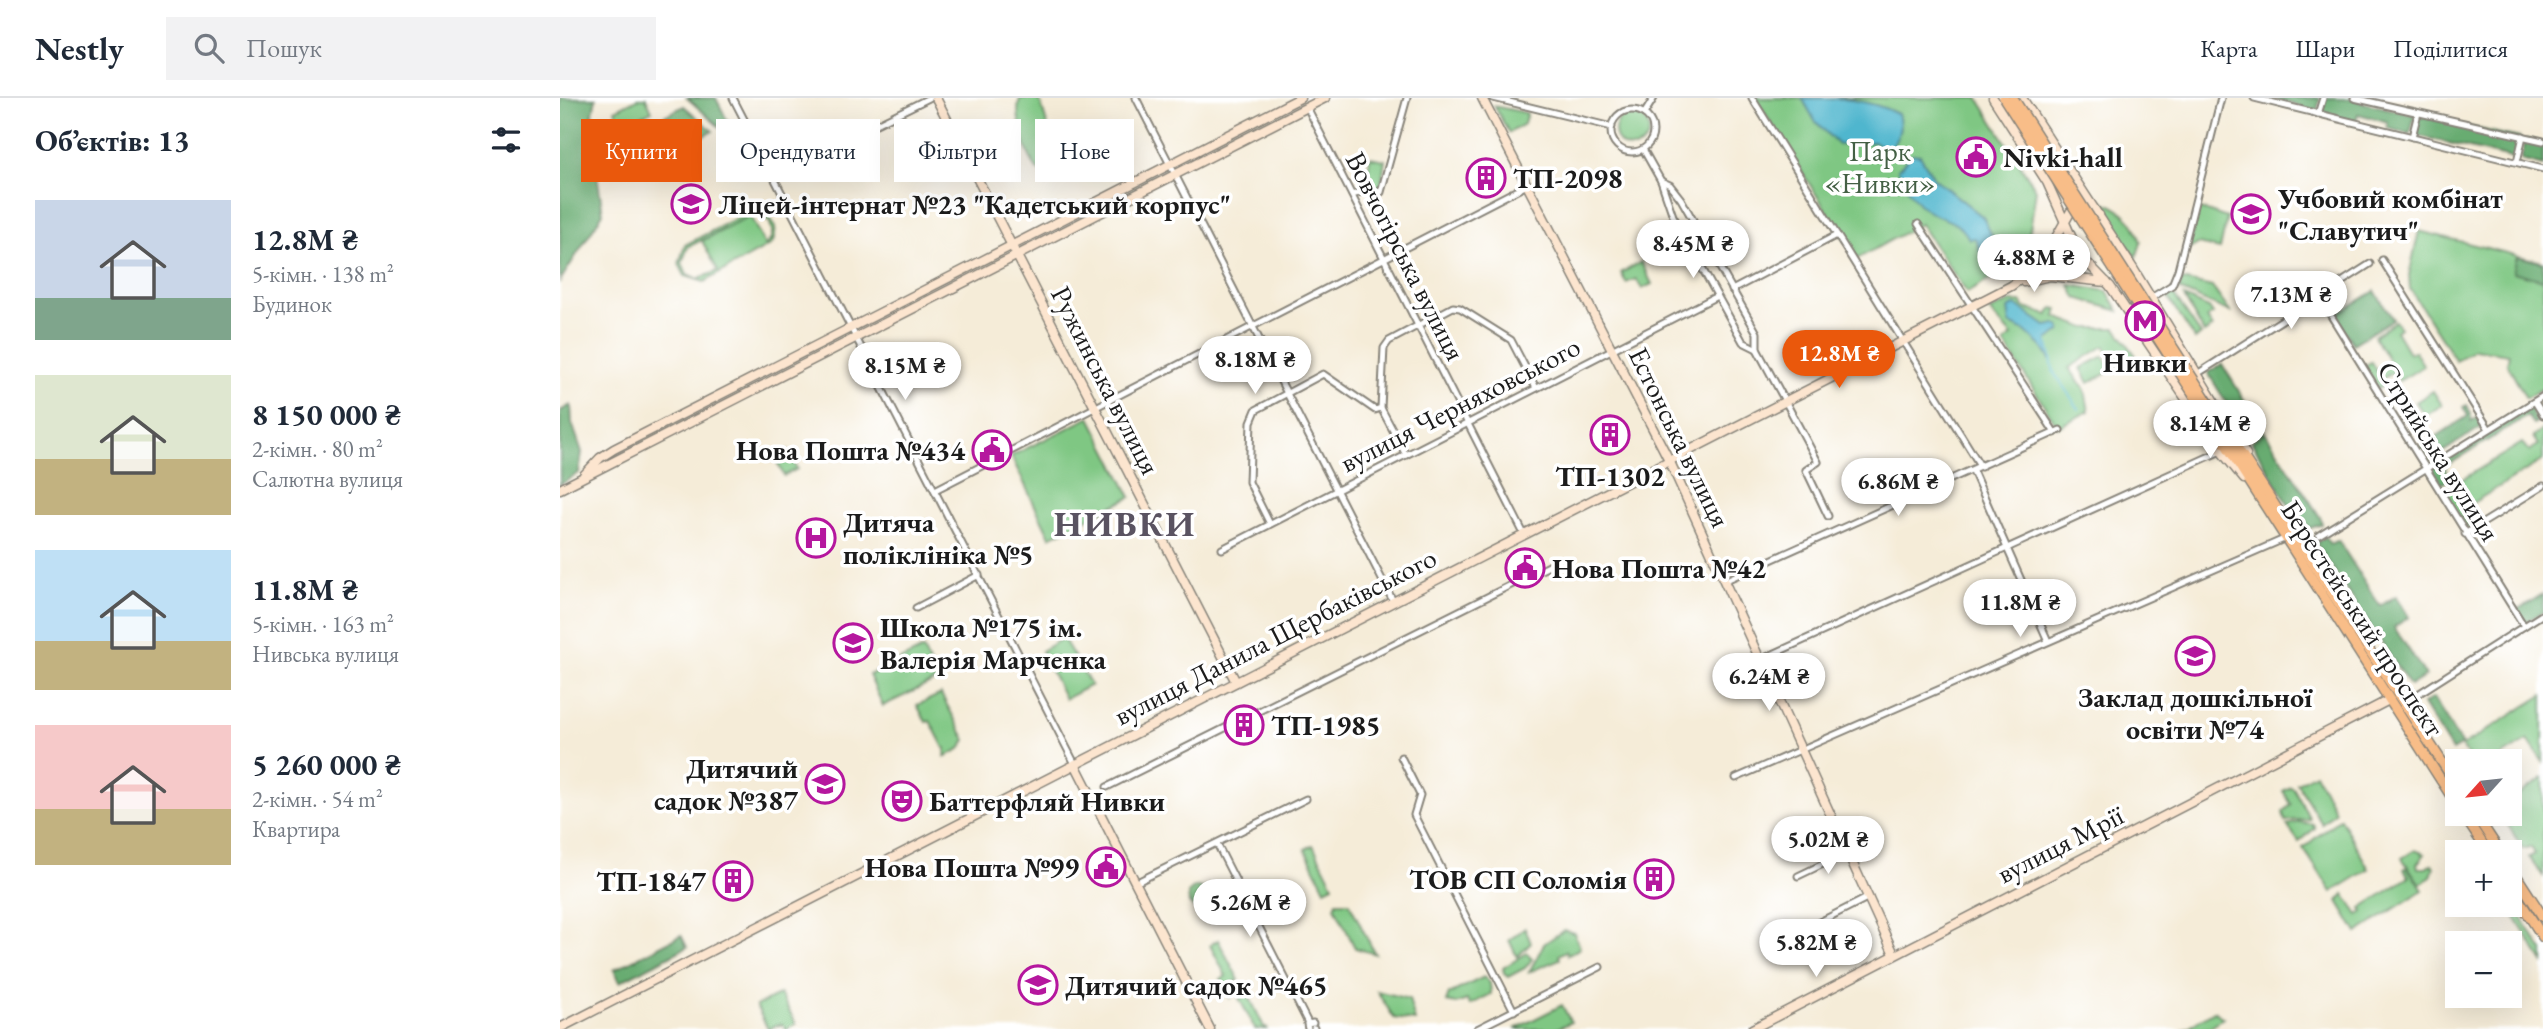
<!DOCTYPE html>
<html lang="uk">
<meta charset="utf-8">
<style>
:root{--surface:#fff;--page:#f2f2f3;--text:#1f2937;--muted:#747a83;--line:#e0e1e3;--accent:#ea580c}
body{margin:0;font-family:"EB Garamond",serif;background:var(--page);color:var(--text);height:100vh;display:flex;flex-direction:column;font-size:26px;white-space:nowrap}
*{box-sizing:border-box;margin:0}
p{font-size:23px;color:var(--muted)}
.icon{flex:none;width:38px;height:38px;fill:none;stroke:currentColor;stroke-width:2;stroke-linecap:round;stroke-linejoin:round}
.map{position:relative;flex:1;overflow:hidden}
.panel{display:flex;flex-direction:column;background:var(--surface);width:560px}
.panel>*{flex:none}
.top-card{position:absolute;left:21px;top:21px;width:665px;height:63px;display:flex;gap:14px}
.needle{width:46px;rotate:243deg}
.buttons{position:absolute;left:1885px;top:651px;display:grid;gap:14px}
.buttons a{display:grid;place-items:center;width:77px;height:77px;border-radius:0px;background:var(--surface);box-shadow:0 7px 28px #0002;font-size:35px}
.price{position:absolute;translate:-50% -60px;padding:0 16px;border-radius:24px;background:#fff;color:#222;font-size:23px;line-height:46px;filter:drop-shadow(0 2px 4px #0008)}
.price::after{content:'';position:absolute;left:50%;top:42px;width:21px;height:16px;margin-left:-10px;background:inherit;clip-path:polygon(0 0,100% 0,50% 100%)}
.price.current{background:var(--accent);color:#fff}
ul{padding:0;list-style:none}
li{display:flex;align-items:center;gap:21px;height:175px;padding:0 35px}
li span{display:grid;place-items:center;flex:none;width:196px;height:140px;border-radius:0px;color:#555}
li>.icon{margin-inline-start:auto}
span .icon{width:84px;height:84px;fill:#fffc;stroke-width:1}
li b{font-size:30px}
h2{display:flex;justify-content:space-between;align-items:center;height:84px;padding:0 35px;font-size:30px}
.pill{padding:0 24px;border-radius:0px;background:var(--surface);box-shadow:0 7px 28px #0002;font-size:24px;line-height:63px}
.pill.current{background:var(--accent);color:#fff}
header{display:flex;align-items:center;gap:42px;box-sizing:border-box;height:98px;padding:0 35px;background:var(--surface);border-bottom:2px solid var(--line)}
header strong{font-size:33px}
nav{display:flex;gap:38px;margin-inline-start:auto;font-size:24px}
.search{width:490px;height:63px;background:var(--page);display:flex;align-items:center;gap:18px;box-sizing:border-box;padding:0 24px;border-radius:0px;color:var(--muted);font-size:26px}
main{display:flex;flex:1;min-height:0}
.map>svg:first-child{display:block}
.green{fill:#7fc783;stroke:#4e7250;stroke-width:2;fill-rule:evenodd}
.forest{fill:#67ac71;stroke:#426446;stroke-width:2}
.water{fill:#50b6ce;stroke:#366975;stroke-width:2}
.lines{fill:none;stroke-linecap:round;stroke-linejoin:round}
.stream{stroke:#50b6ce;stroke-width:2}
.street-casing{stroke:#88847a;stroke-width:9}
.secondary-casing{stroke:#88847a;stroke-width:11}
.primary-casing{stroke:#88847a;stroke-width:12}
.street{stroke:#fff;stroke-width:5}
.secondary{stroke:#fce5cf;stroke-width:8}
.primary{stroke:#f8bd88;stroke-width:9}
.primary-bridge-casing{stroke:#88847a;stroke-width:12;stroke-linecap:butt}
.primary-bridge{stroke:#f8bd88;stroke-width:9}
.labels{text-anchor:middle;stroke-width:7;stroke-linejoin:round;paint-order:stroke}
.park-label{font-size:28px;fill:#446045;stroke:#fff}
.poi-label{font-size:28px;font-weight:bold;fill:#1c1c1c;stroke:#fff;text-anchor:start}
.street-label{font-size:28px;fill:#1c1c1c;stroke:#fff}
.district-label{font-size:35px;font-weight:bold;letter-spacing:2px;fill:#5a5361;stroke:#fff}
</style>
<header>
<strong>Nestly</strong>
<div class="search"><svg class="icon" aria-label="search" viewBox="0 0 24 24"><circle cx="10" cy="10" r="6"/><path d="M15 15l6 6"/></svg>Пошук</div>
<nav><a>Карта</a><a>Шари</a><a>Поділитися</a></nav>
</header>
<main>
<section class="panel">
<h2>Об’єктів: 13<svg class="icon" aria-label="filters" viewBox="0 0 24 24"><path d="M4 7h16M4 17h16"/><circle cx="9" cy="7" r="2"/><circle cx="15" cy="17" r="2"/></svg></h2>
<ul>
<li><span style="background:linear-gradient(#c9d6e8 70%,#7fa58c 0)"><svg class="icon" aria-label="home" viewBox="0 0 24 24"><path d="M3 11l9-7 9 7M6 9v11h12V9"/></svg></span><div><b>12.8M ₴</b><p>5-кімн. · 138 m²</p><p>Будинок</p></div></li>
<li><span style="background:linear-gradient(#dfe7d0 60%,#c2b280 0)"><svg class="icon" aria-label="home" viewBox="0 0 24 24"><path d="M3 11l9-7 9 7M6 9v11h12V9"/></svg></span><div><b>8 150 000 ₴</b><p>2-кімн. · 80 m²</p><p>Салютна вулиця</p></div></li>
<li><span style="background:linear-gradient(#bfe0f5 65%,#c2b280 0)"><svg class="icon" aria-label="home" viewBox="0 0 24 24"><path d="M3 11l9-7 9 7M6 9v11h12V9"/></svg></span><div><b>11.8M ₴</b><p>5-кімн. · 163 m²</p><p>Нивська вулиця</p></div></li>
<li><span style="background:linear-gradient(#f6c9c9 60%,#c2b280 0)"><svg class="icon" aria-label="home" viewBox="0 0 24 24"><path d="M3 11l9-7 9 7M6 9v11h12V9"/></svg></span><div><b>5 260 000 ₴</b><p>2-кімн. · 54 m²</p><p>Квартира</p></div></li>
</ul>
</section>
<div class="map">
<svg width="1983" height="931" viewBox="0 0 1983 931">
<rect width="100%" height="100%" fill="#fff"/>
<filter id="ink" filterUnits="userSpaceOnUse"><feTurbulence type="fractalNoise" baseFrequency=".0143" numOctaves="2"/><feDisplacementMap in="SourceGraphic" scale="14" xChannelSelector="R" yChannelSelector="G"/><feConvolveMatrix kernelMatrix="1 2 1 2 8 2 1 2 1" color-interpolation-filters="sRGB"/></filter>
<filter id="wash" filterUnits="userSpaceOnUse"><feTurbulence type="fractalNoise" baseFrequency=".00686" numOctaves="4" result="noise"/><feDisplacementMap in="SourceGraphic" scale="28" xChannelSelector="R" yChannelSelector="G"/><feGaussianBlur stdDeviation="1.57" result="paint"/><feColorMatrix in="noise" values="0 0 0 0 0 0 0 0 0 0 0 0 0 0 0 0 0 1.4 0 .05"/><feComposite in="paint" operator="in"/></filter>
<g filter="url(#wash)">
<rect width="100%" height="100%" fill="#f5ecd8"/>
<g class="green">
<path d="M79,0H86L92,13L62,27L55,12Z"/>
<path d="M461,0H477L481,6L498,62L491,75L482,76C469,69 451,11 461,0Z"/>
<path d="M1195,0H1418L1476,92L1469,138L1456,166L1407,195L1360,126L1297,161Z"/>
<path d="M934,8L967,15L964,26L949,35Z"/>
<circle cx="1072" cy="33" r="17"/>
<path d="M810,59L825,62L821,89L806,86Z"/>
<path d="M1536,101C1560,109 1575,120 1581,145L1576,160Z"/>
<path d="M1638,110L1667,120L1660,151L1638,146L1628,152Z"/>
<path d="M188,114C208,110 222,128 212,146L144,184L125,178L119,166L125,147ZM193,116L209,123C213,132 214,142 205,147L190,118L142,143L158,173L138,181L127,176L122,165L128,149Z"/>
<path d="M1859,133L1983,164V290L1966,300L1947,266L1949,256L1914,251L1896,263L1850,191L1849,177Z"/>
<path d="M1504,134L1516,160L1532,178L1480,174Z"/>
<path d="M1081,164L1092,186L1082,191L1076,181L1066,185L1061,175Z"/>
<path d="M1622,182L1652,189L1670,214L1619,192Z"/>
<path d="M1510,187L1547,193L1559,213L1516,200Z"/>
<path d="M1612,194L1641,237L1635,241L1607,198Z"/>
<path d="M1624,199L1649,210L1653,216L1647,220L1653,229L1644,235Z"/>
<path d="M1450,204H1461L1465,210L1488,217L1493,210L1498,211L1496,219L1526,230H1556L1576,258L1559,268L1544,248L1509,270L1525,292L1529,313L1498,329L1444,245L1452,238L1429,213Z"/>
<path d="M1835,223L1840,230L1836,233L1849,255L1855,254L1864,268L1839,283L1833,274L1821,282L1824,287L1818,290L1804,268L1811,264L1818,275L1830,265L1814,238Z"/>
<path d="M1544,258L1552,272L1529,285L1521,270Z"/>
<path d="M1873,293L1882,307L1865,318L1856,304Z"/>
<path d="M530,319L571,399L490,439L451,358Z"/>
<path d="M1983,331V362L1906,409L1917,426L1906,431L1883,393L1962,345L1969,353L1978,347L1973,339Z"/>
<path d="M228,352L237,371L224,378L214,358Z"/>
<path d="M503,540L531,587L505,601L481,553Z"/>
<path d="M363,551L377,582L323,608L309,577Z"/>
<path d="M381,596L406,642L400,651L385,659L386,650H384L370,623L366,624L357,607Z"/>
<path d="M1983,597V664L1968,642L1934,663H1911L1902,648Z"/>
<path d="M1755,675L1775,713L1762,726L1737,685Z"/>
<path d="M1983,680V778L1969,759L1975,756L1971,749L1963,751L1941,716H1950V703Z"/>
<path d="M1731,689L1734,691L1750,721L1725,723L1723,714L1731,706L1723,693Z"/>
<path d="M1780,720L1809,771L1772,794L1743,750Z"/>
<path d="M1739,724L1753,726L1755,730L1739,744L1727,727Z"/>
<path d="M753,747L773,787L765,791L745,751Z"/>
<path d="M1855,752L1865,756L1857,766L1858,770H1866L1872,766L1874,769L1871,779L1860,786L1842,760Z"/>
<path d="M1847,769L1863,792L1797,835L1778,803L1784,796L1798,817L1803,814L1801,810L1849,779L1844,771Z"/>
<path d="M635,789C645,789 649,797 652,806L648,814L639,815L629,805L628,795Z"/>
<path d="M777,804H789L815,856L795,850L775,809Z"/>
<path d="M1953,806L1983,853V864L1955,820L1957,818L1951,808Z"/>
<path d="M965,830L971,845L957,859L949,842Z"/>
<path d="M1004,832L1014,835L1020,850L1008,857L1006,853L999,857L1000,861L969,874L984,846Z"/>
<path d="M658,842L679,882L670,886L674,894L670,900L661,881L666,878L650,847Z"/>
<path d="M967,855L972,861L965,870L948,879L944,876L943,870Z"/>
<path d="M924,879L930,885L931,896L910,907L907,902L896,906L886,904L889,896Z"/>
<path d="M817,893L849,901L855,923L834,920Z"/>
<path d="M220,896L236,926L226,931L222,926L208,931L196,908Z"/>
<path d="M688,896L704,929L708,931H695L679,900Z"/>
<path d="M1002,907L1011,924L996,931H955Z"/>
<path d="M1654,913L1663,920L1647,931H1625Z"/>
</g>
<g class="forest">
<path d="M0,0H36L30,30L43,115L0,183Z"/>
<path d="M127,0H156L170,28L163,32Z"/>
<path d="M1712,0H1760L1757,14Z"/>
<path d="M1766,0H1785L1855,17L1850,36L1827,30L1828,24L1798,16L1796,23L1762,15Z"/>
<path d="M124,8L153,33L105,59L93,37L108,28L104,18Z"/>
<path d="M1859,18L1960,40L1955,61L1855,37Z"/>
<path d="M1966,41L1983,45V68L1961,62Z"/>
<path d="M1957,158L1983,165V182L1953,174Z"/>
<path d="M1815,193L1833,221L1793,246L1775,217Z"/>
<path d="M1662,266L1703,332L1688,340L1648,275Z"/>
<path d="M11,307L12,325L22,354L19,375L0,387V313Z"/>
<path d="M1907,307L1911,316V323L1919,319L1923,328L1866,365L1858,350L1908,318L1903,309Z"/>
<path d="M1969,310L1977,324L1973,326L1967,318L1885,369L1890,381L1880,387L1870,371Z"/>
<path d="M1705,334L1760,419L1762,426L1748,431L1739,415L1733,414L1691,343Z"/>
<path d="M1765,439L1770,446L1778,442L1820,508L1836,498L1849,519L1834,529L1866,578L1850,588L1756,445Z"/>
<path d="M1983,496V514L1965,524L1957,512Z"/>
<path d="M1873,600L1902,647L1892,653L1863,606Z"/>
<path d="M121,837L127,849L60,884L54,872Z"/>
</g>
<g class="water">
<path d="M1242,0C1277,0 1307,0 1338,16C1343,32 1337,41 1330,51L1313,44L1278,47L1255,23Z"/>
<path d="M1352,56L1360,57L1374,80L1423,119L1443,161L1442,167L1426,168L1415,140L1409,141C1402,127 1393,124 1380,119C1357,111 1346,91 1338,71Z"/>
<path d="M1456,207L1486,228L1496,226L1501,230L1500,234L1487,242L1491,263L1482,249L1465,233L1450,226L1448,211Z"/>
</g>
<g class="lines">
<g class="stream">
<path d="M1436,166L1439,175"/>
<path d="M1487,240L1494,275L1519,311"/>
</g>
</g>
</g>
<g filter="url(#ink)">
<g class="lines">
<g class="street-casing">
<g id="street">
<path d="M173,0L515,666"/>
<path d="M576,0L833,503"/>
<path d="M933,0L1052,29"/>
<path d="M1192,0L1421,369"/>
<path d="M1694,0L1983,71"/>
<path d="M1794,0L1983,43"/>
<path d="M748,11L964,436"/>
<circle cx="1072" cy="33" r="21"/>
<path d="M1084,16L1094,0"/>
<path d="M1758,16L1763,0"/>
<path d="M1852,39L1858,15"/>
<path d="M1083,51L1101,83L1113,118L1183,244L1197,251"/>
<path d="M1957,64L1963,38"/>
<path d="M213,77L369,0"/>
<path d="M1101,83L1110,87L1121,101L1197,235V251L1258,364L1246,372L1268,418"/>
<path d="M792,97L808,92L821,94L847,0"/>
<path d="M1358,126L1495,335"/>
<path d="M1822,162L1929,331"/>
<path d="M1172,192L1277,137"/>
<path d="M1591,200L1612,187L1618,172L1661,0"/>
<path d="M1760,200L1964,528"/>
<path d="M1637,276L1810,166"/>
<path d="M1975,304L1983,317"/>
<path d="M846,357L821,310L824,250L829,243L893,209L900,210L951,242L976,290"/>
<path d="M1413,373L1488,543"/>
<path d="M375,392L967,87"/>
<path d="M710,426L689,384L691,324L696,312L763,276L815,312L821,310"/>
<path d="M1905,436L1983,388"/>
<path d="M1759,437L1983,298"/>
<path d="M662,451L1157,198"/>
<path d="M1164,483L1500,332"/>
<path d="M356,510L419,477"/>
<path d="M1200,562L1661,353"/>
<path d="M1844,605L1983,516"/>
<path d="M841,659L860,697L854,717L954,913"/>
<path d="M1176,680L1724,441"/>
<path d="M547,689L1001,462"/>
<path d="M657,746L748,925"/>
<path d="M1238,778L1288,754"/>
<path d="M575,785L746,701"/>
<path d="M1220,844L1309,799"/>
<path d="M754,930V931"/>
<path d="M748,931L747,926L753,925"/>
<path d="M917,931L1040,869"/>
</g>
</g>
<g class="secondary-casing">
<g id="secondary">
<path d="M376,0L676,584"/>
<path d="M922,0L1109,362L1334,856"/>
<path d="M1433,0L1487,84L1519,156L1550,188L1661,353L1684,381"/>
<path d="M1462,0L1574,172L1686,356"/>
<path d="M1464,184L1490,178L1546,184"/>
<path d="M24,377L40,360L54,351L740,0"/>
<path d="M0,391L765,0"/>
<path d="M515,666L650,931"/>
<path d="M0,930L1451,188L1481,166L1511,113L1520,109L1539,117"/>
<path d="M1192,931L1829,602"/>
</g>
</g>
<g class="primary-casing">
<g id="primary">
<path d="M1671,340L1897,687"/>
<path d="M1665,345L1897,707"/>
<path d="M1903,716L1928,754"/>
<path d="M1915,716L1940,754"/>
<path d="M1950,768L1983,819"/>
<path d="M1950,788L1983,839"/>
</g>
</g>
<use href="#street" class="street"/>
<use href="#secondary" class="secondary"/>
<use href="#primary" class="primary"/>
<g class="primary-bridge-casing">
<g id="primary-bridge">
<path d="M1444,0L1665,345"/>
<path d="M1453,0L1671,340"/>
</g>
</g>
<use href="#primary-bridge" class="primary-bridge"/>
</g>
</g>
<defs>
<g id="civic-ring" transform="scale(2.0125)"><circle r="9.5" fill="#fff" stroke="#b5179e" stroke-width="1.5"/><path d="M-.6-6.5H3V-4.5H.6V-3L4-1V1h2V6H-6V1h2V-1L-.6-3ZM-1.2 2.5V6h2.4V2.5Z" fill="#b5179e"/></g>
<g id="building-ring" transform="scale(2.0125)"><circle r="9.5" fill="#fff" stroke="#b5179e" stroke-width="1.5"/><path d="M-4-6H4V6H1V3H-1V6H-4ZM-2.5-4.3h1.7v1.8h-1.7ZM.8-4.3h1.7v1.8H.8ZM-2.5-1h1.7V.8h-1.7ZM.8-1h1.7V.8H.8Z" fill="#b5179e"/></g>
<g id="school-ring" transform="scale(2.0125)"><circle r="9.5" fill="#fff" stroke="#b5179e" stroke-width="1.5"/><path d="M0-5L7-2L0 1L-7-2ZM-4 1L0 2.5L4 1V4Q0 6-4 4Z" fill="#b5179e"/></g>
<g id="university-ring" transform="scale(2.0125)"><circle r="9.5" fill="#fff" stroke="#b5179e" stroke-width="1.5"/><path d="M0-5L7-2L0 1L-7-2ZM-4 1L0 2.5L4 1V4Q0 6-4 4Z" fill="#b5179e"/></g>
<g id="metro-ring" transform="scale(2.0125)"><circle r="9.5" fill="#fff" stroke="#b5179e" stroke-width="1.5"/><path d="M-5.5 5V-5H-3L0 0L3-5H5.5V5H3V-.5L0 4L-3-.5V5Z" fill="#b5179e"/></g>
<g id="hospital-ring" transform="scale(2.0125)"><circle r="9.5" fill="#fff" stroke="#b5179e" stroke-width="1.5"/><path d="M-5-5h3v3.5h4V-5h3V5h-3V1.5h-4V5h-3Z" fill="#b5179e"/></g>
<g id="theatre-ring" transform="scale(2.0125)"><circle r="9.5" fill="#fff" stroke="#b5179e" stroke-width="1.5"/><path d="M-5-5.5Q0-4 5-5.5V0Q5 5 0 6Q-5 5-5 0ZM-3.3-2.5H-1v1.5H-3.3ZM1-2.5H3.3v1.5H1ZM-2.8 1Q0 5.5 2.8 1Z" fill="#b5179e"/></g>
</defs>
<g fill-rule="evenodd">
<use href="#civic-ring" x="1416" y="59"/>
<use href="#building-ring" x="926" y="80"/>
<use href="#school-ring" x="131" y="106"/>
<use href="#university-ring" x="1691" y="116"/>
<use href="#metro-ring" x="1585" y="223"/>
<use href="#building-ring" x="1050" y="337"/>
<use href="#civic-ring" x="432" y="352"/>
<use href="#hospital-ring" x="256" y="440"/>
<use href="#civic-ring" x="965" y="470"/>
<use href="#school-ring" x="293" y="545"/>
<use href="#school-ring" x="1635" y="558"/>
<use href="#building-ring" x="684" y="627"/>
<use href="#school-ring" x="265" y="686"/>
<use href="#theatre-ring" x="342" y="703"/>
<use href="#civic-ring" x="546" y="769"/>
<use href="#building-ring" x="1094" y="781"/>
<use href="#building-ring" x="173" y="783"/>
<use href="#school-ring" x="478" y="887"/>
</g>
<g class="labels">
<g class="park-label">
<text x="1320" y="63">Парк<tspan x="1320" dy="32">«Нивки»</tspan></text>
</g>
<g class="poi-label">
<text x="1443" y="69">Nivki-hall</text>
<text x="953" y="90">ТП-2098</text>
<text x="1718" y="110">Учбовий комбінат<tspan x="1718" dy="32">"Славутич"</tspan></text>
<text x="158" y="116">Ліцей-інтернат №23 "Кадетський корпус"</text>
<text x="1585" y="274" text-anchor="middle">Нивки</text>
<text x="405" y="362" text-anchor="end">Нова Пошта №434</text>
<text x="1050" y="388" text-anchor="middle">ТП-1302</text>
<text x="283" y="434">Дитяча<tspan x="283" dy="32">поліклініка №5</tspan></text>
<text x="992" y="480">Нова Пошта №42</text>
<text x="320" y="539">Школа №175 ім.<tspan x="320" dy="32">Валерія Марченка</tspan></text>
<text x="1635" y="609" text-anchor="middle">Заклад дошкільної<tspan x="1635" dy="32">освіти №74</tspan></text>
<text x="711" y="637">ТП-1985</text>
<text x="238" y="680" text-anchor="end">Дитячий<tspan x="238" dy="32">садок №387</tspan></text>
<text x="369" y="713">Баттерфляй Нивки</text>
<text x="519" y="779" text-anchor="end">Нова Пошта №99</text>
<text x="1067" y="791" text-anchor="end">ТОВ СП Соломія</text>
<text x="146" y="793" text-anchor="end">ТП-1847</text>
<text x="505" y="897">Дитячий садок №465</text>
</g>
<g class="street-label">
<text transform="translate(846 158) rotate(63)" y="10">Вовчогірська вулиця</text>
<text transform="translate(546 282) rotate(63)" y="10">Ружинська вулиця</text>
<text transform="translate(900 306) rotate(-27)" y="10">вулиця Черняховського</text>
<text transform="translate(1120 339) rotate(64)" y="10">Естонська вулиця</text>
<text transform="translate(1879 353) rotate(58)" y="10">Стрийська вулиця</text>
<text transform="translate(1803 520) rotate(57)" y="10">Берестейський проспект</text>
<text transform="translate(715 538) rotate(-27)" y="10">вулиця Данила Щербаківського</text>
<text transform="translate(1500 746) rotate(-27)" y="10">вулиця Мрії</text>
</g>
<g class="district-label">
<text x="565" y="438">НИВКИ</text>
</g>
</g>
</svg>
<div class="buttons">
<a><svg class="needle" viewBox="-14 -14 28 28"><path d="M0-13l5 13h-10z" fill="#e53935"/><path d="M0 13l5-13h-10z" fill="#747a83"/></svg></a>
<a>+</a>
<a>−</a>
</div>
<b class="price" style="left:1133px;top:182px">8.45M ₴</b>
<b class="price" style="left:1474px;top:196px">4.88M ₴</b>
<b class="price" style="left:1731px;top:233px">7.13M ₴</b>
<b class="price current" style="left:1279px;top:292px">12.8M ₴</b>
<b class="price" style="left:695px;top:298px">8.18M ₴</b>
<b class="price" style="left:345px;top:304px">8.15M ₴</b>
<b class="price" style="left:1650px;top:362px">8.14M ₴</b>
<b class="price" style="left:1338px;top:420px">6.86M ₴</b>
<b class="price" style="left:1460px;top:541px">11.8M ₴</b>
<b class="price" style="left:1209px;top:615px">6.24M ₴</b>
<b class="price" style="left:1268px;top:778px">5.02M ₴</b>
<b class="price" style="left:690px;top:841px">5.26M ₴</b>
<b class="price" style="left:1256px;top:881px">5.82M ₴</b>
<div class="top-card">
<a class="pill current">Купити</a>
<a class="pill">Орендувати</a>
<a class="pill">Фільтри</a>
<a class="pill">Нове</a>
</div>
</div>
</main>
